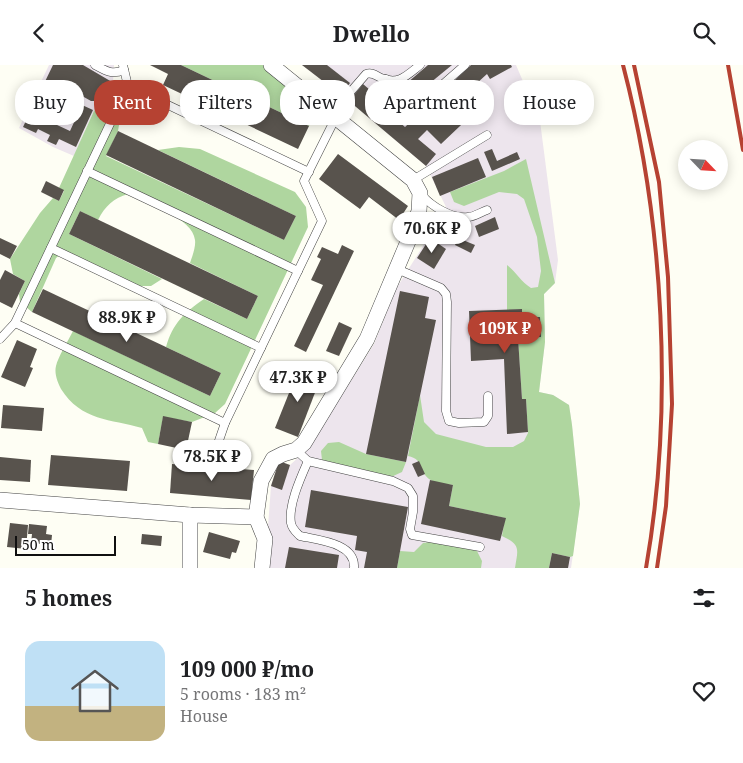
<!DOCTYPE html>
<meta charset="utf-8">
<style>
:root{--surface:#fff;--page:#f2f2f2;--text:#202124;--muted:#757577;--line:#e0e0e0;--accent:#b64232}
body{margin:0;font-family:"Noto Serif",serif;background:var(--page);color:var(--text);height:100vh;display:flex;flex-direction:column;font-size:19px;white-space:nowrap}
*{box-sizing:border-box;margin:0}
p{font-size:16px;color:var(--muted)}
.icon{flex:none;width:28px;height:28px;fill:none;stroke:currentColor;stroke-width:2;stroke-linecap:round;stroke-linejoin:round}
.map{position:relative;height:503px;overflow:hidden}
.sheet{display:flex;flex-direction:column;background:var(--surface);flex:1}
.sheet>*{flex:none}
.guide{position:absolute;left:15px;top:15px;width:714px;height:45px;display:flex;gap:10px}
.needle{width:32px;rotate:115deg}
.controls{position:absolute;left:678px;top:75px;display:grid;gap:10px}
.controls a{display:grid;place-items:center;width:50px;height:50px;border-radius:50%;background:var(--surface);box-shadow:0 2px 12px #0003;font-size:25px}
.scale{position:absolute;left:15px;bottom:12px;width:101px;box-sizing:border-box;padding-left:5px;border:2px solid #101010;border-top:0;font-size:14px;line-height:18px;white-space:nowrap;color:#101010;-webkit-text-stroke:4px #fff;paint-order:stroke}
.price{position:absolute;translate:-50% -42px;padding:0 11px;border-radius:18px;background:#fff;color:#222;font-size:16px;line-height:32px;filter:drop-shadow(0 1px 2px #0008)}
.price::after{content:'';position:absolute;left:50%;top:30px;width:15px;height:11px;margin-left:-8px;background:inherit;clip-path:polygon(0 0,100% 0,50% 100%)}
.price.selected{background:var(--accent);color:#fff}
ul{padding:0;list-style:none}
li{display:flex;align-items:center;gap:15px;height:125px;padding:0 25px}
li+li{border-top:1px solid var(--line)}
li span{display:grid;place-items:center;flex:none;width:140px;height:100px;border-radius:15px;color:#555}
li>.icon{margin-inline-start:auto}
span .icon{width:60px;height:60px;fill:#fffc;stroke-width:1}
li b{font-size:21px}
h2{display:flex;justify-content:space-between;align-items:center;height:60px;padding:0 25px;font-size:21px}
.tag{padding:0 18px;border-radius:20px;background:var(--surface);box-shadow:0 2px 12px #0003;font-size:18px;line-height:45px}
.tag.selected{background:var(--accent);color:#fff}
header{display:flex;justify-content:space-between;align-items:center;height:65px;padding:0 25px;background:var(--surface);font-size:22px;font-weight:700}
.map>svg:first-child{display:block}
.industrial{fill:#ede5ed}
.forest{fill:#afd69f}
.building{fill:#58534d}
.lines{fill:none;stroke-linecap:round;stroke-linejoin:round}
.lane-casing{stroke:#434343;stroke-width:9}
.street-casing{stroke:#434343;stroke-width:16}
.lane{stroke:#fff;stroke-width:8}
.street{stroke:#fff;stroke-width:15}
.rail{stroke:#b64232;stroke-width:4}
</style>
<header><svg class="icon" aria-label="back" viewBox="0 0 24 24"><path d="M15 5l-7 7 7 7"/></svg>Dwello<svg class="icon" aria-label="search" viewBox="0 0 24 24"><circle cx="10" cy="10" r="6"/><path d="M15 15l6 6"/></svg></header>
<div class="map">
<svg width="743" height="503" viewBox="0 0 743 503">
<rect width="100%" height="100%" fill="#fefef4"/>
<g class="industrial">
<path d="M49,0H114L113,17L103,38L94,46L74,91L53,82L19,63Z"/>
<path d="M302,0H516L540,56L558,195L555,218L544,229L545,277L539,327L553,330L569,340L572,360L580,439L571,503H265L271,421L279,396L290,400L309,383L374,279L396,224L440,154L446,142L426,101L349,36Z"/>
</g>
<g class="forest">
<path d="M181,0H268L315,40V48L309,61Z"/>
<path d="M103,38L111,40L121,48L118,66L106,91L284,175L296,151L158,85L179,82L200,84L295,127L306,142L308,162L225,339L215,348L192,357L163,352L158,379L148,377L142,363C111,354 81,356 61,324C58,318 54,309 56,301C58,292 68,276 73,266L210,331L221,308L166,282C173,258 184,248 204,234L247,254L258,231L190,198C192,192 196,182 195,175C193,153 146,137 128,129C114,133 105,141 98,155L80,146L69,169L162,214L151,221H135L65,186L56,193L32,247L20,237L19,229L25,216L13,209L10,194L40,148L53,133L59,136L64,126L59,123L94,46Z"/>
<path d="M526,94L555,218L544,229L545,277L539,327L553,330L569,340L572,360L580,439L573,491L570,492L552,488L549,503H515C518,484 521,480 502,471L505,453L449,441L453,420C446,419 434,418 429,414C418,405 425,395 408,391L420,330L424,357L436,369L486,382H513L524,376L528,368L526,334H522L518,273L540,272V252H522L521,244L507,245V200C516,207 521,217 531,223L538,222L541,206L537,172L524,134L517,129L499,127L464,141L454,137L450,127L504,106Z"/>
<path d="M339,377L366,389L406,397L402,407L391,412L322,395L321,386L328,378Z"/>
<path d="M437,476L477,486L482,496L481,503H397L400,486L414,487L423,478Z"/>
</g>
<g class="building">
<path d="M53,0H83L112,17L102,36H91L59,18L42,53L70,66L82,40L93,45L76,82L59,74L56,80L47,76L50,70L38,64L36,68L23,62Z"/>
<path d="M150,0H181L309,61L298,84L163,20L168,9Z"/>
<path d="M302,0H327L350,18L341,30Z"/>
<path d="M428,0H452L402,41L393,30Z"/>
<path d="M471,0H511L512,2L490,14L487,9L466,28L479,43L441,79L427,65L418,74L436,89L426,101L349,36L363,19L377,31L373,35L405,62Z"/>
<path d="M118,66L296,151L284,175L106,90Z"/>
<path d="M492,84L497,96L517,87L520,94L492,106L484,87Z"/>
<path d="M338,89L408,141L399,155L369,132L360,144L319,114Z"/>
<path d="M478,93L486,112L440,131L432,112Z"/>
<path d="M46,116L64,125L59,136L41,127Z"/>
<path d="M80,146L258,231L247,254L69,169Z"/>
<path d="M495,152L499,164L479,172L475,161Z"/>
<path d="M0,173L17,181L10,194L0,189Z"/>
<path d="M430,173L446,184L434,204L417,193Z"/>
<path d="M458,173L475,180L471,188L455,180Z"/>
<path d="M342,180L354,186L306,287L294,281L323,220L311,215L321,194L317,192L322,182L338,189Z"/>
<path d="M5,205L25,216L12,243L0,237V215Z"/>
<path d="M43,224L221,308L210,331L32,247Z"/>
<path d="M400,226L429,232L425,253L436,255L406,397L366,389Z"/>
<path d="M522,244V252H540L541,272L518,273L522,334H526L528,367L507,369L504,294L471,296L469,246Z"/>
<path d="M339,257L352,263L339,291L326,286Z"/>
<path d="M17,275L37,284L30,302L33,303L25,322L1,312Z"/>
<path d="M299,303L321,312L298,372L275,363Z"/>
<path d="M3,340L44,343L42,366L1,363Z"/>
<path d="M163,351L192,357L186,385L158,379Z"/>
<path d="M51,390L130,396L127,426L48,420Z"/>
<path d="M0,392L31,395L30,417L0,415Z"/>
<path d="M279,396L290,400L282,425L271,421Z"/>
<path d="M419,396L425,409L418,412L412,399Z"/>
<path d="M172,399L254,405L251,435L170,428Z"/>
<path d="M430,415L453,420L449,441L506,453L500,476L421,459Z"/>
<path d="M311,425L408,442L397,503H364L367,487L355,485L357,471L305,462Z"/>
<path d="M10,458L28,460L26,484L7,482Z"/>
<path d="M29,459L47,461L46,469L52,470L51,480L31,478L32,469H28Z"/>
<path d="M209,467L240,476L236,488L232,487L230,494L203,487Z"/>
<path d="M142,469L162,471L161,481L141,479Z"/>
<path d="M289,482L339,490L337,503H285Z"/>
<path d="M552,488L570,492L568,503H549Z"/>
</g>
<g class="lines">
<g class="lane-casing">
<g id="lane">
<path d="M95,0C106,6 112,10 124,5"/>
<path d="M123,0L128,21L15,258L225,358L322,156L304,116L346,32L366,9C372,7 375,10 381,13C399,20 406,11 420,0"/>
<path d="M386,14C383,34 386,43 406,49L417,42L465,0"/>
<path d="M128,21L309,107"/>
<path d="M87,106L298,206"/>
<path d="M413,115L487,70"/>
<path d="M422,130C431,141 452,154 468,152C474,152 481,147 487,145"/>
<path d="M51,183L261,283"/>
<path d="M397,204L441,223L446,229L447,237L446,346L449,356L459,358L484,357L488,351V331"/>
<path d="M0,274L15,258"/>
<path d="M296,385L308,396L393,416L408,423L413,431V447L410,464L412,470L480,482"/>
<path d="M214,390L225,358"/>
<path d="M308,396C301,412 288,440 291,458C292,464 296,467 300,471C318,475 356,478 354,503"/>
</g>
</g>
<g class="street-casing">
<g id="street">
<path d="M0,435L190,450L256,452"/>
<path d="M190,450V503"/>
<path d="M262,503L265,474L256,452L261,416L273,394L283,389L296,385L304,378L367,274L412,167L419,146L420,128L413,115L271,0"/>
</g>
</g>
<use href="#lane" class="lane"/>
<use href="#street" class="street"/>
<g class="rail">
<path d="M623,0C664,157 674,343 646,503"/>
<path d="M634,0L659,117L668,212L672,339L666,441L657,503"/>
<path d="M728,0L743,85"/>
</g>
</g>
</svg>
<div class="controls">
<a><svg class="needle" viewBox="-14 -14 28 28"><path d="M0-13l5 13h-10z" fill="#e53935"/><path d="M0 13l5-13h-10z" fill="#757577"/></svg></a>
</div>
<div class="scale">50 m</div>
<b class="price" style="left:432px;top:189px">70.6K ₽</b>
<b class="price" style="left:127px;top:278px">88.9K ₽</b>
<b class="price selected" style="left:505px;top:289px">109K ₽</b>
<b class="price" style="left:298px;top:338px">47.3K ₽</b>
<b class="price" style="left:212px;top:417px">78.5K ₽</b>
<div class="guide">
<a class="tag">Buy</a>
<a class="tag selected">Rent</a>
<a class="tag">Filters</a>
<a class="tag">New</a>
<a class="tag">Apartment</a>
<a class="tag">House</a>
</div>
</div>
<section class="sheet">
<h2>5 homes<svg class="icon" aria-label="filters" viewBox="0 0 24 24"><path d="M4 7h16M4 17h16"/><circle cx="9" cy="7" r="2"/><circle cx="15" cy="17" r="2"/></svg></h2>
<ul>
<li><span style="background:linear-gradient(#bfe0f5 65%,#c2b280 0)"><svg class="icon" aria-label="home" viewBox="0 0 24 24"><path d="M3 11l9-7 9 7M6 9v11h12V9"/></svg></span><div><b>109 000 ₽/mo</b><p>5 rooms · 183 m²</p><p>House</p></div><svg class="icon" aria-label="heart" viewBox="0 0 24 24"><path d="M12 20l-8-8c-3-5 5-10 8-4 3-6 11-1 8 4z"/></svg></li>
</ul>
</section>
